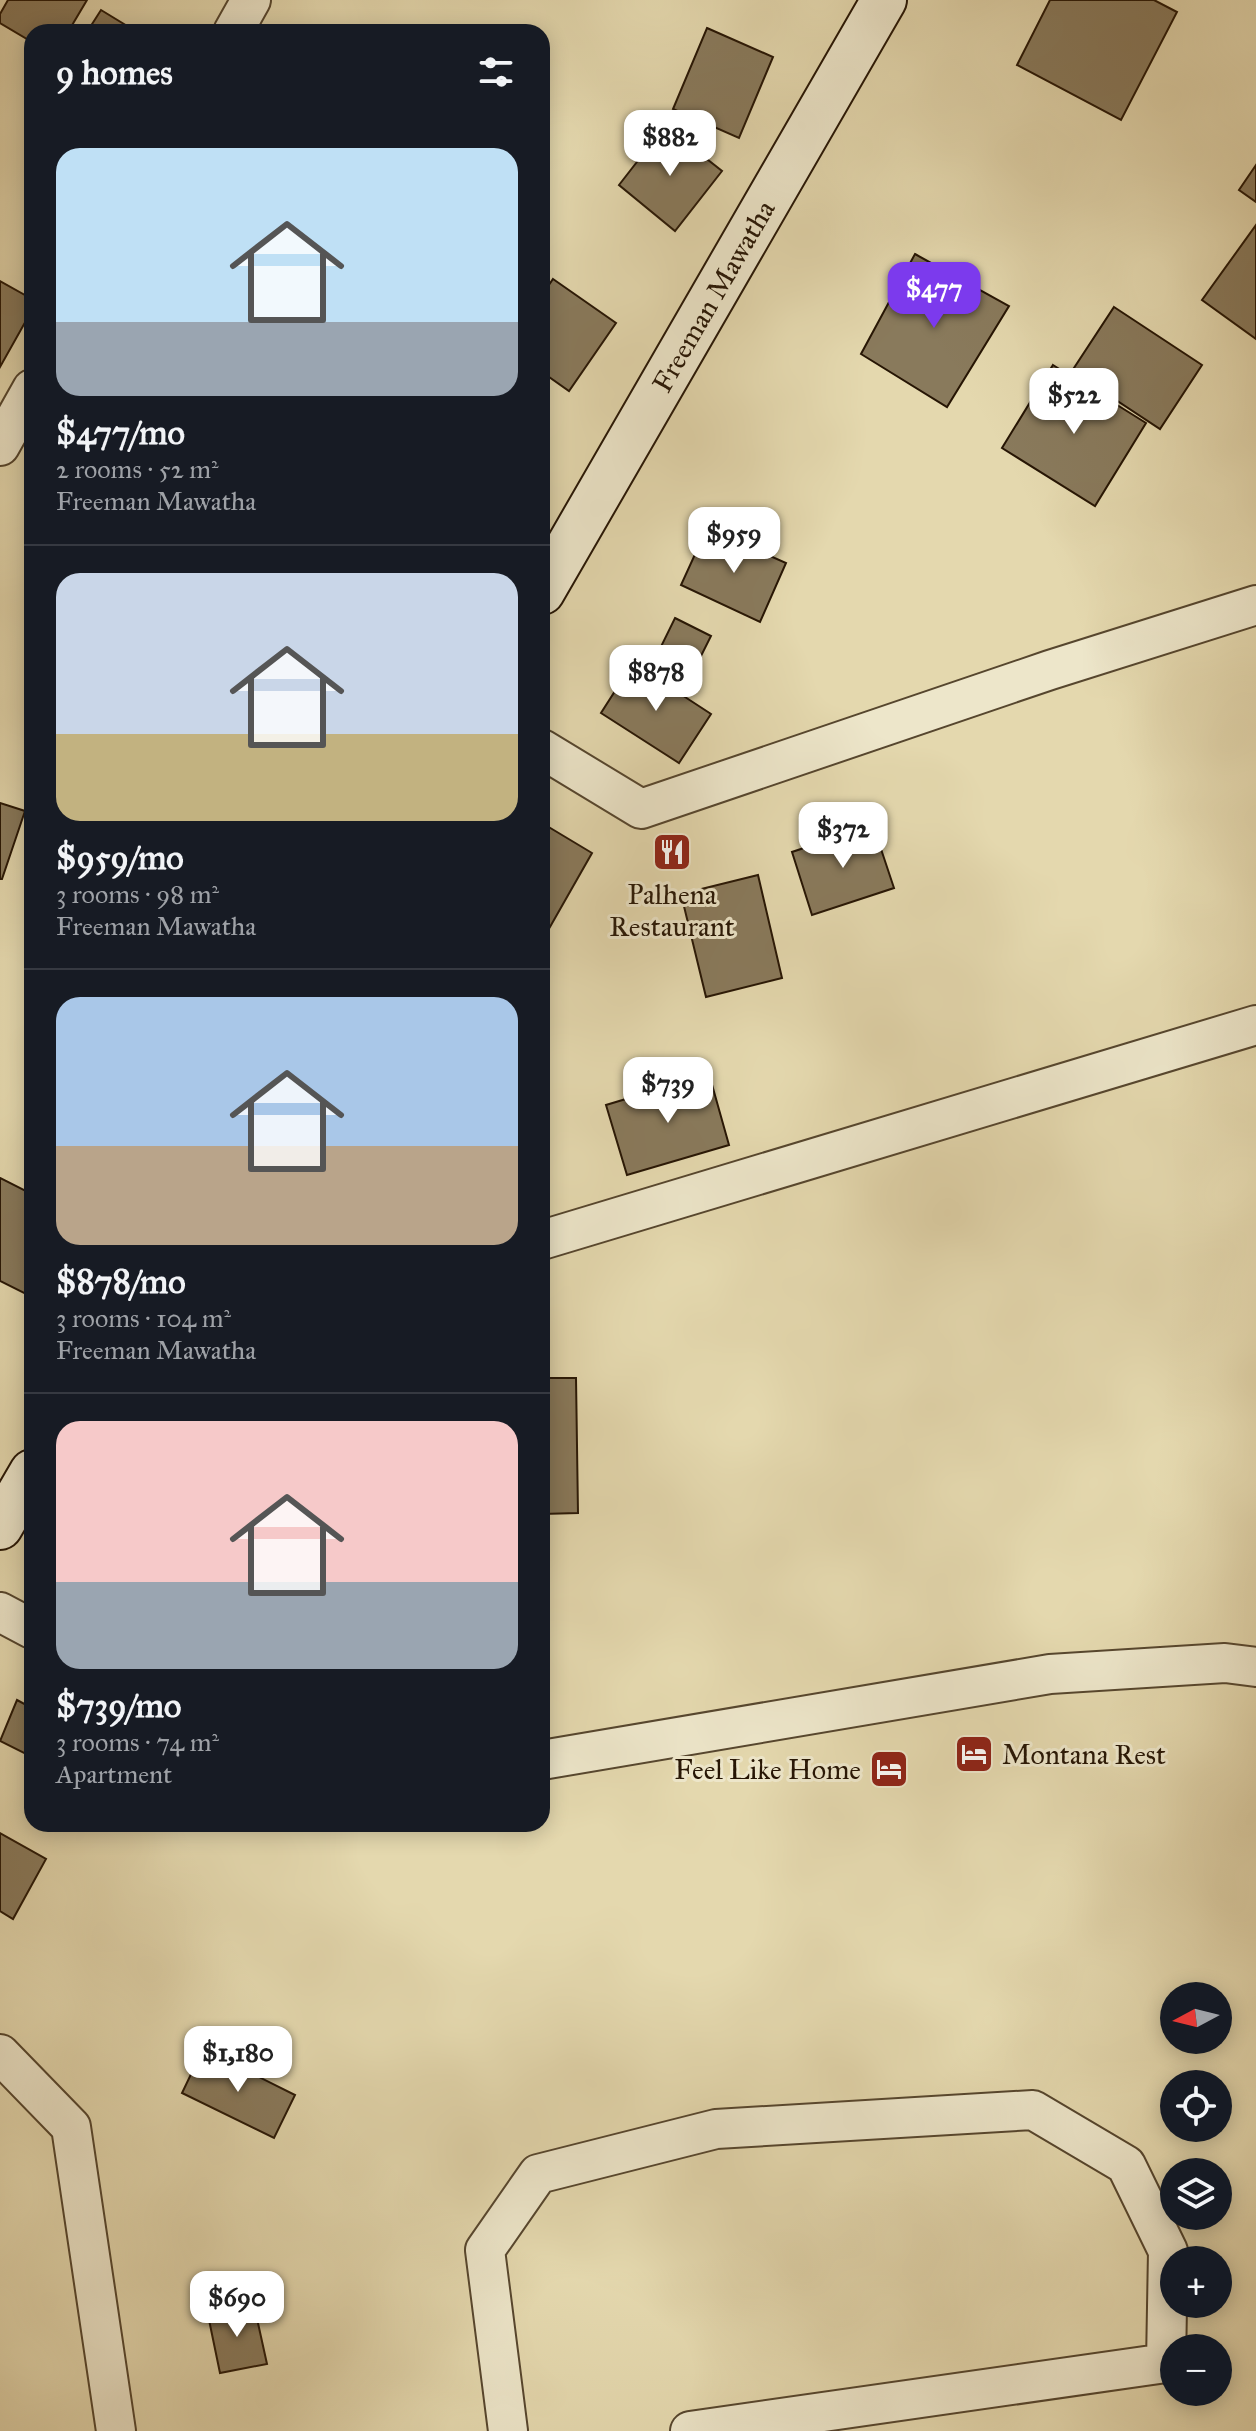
<!DOCTYPE html>
<meta charset="utf-8">
<style>
:root{--surface:#171b24;--page:#20242c;--text:#f1f3f6;--muted:#9ea1a6;--line:#363941;--accent:#7c3aed}
body{margin:0;font-family:"IM FELL Great Primer",serif;background:var(--page);color:var(--text);height:100vh;display:flex;flex-direction:column;font-size:30px;white-space:nowrap}
*{box-sizing:border-box;margin:0}
p{font-size:26px;color:var(--muted)}
.icon{flex:none;width:44px;height:44px;fill:none;stroke:currentColor;stroke-width:2;stroke-linecap:round;stroke-linejoin:round}
.map{position:relative;flex:1;overflow:hidden}
.side{position:absolute;left:24px;top:24px;width:526px;height:1808px;display:flex;flex-direction:column;background:var(--surface);border-radius:24px;box-shadow:0 4px 20px #0003}
.side>*{flex:none}
.needle{width:52px;rotate:263deg}
.fabs{position:absolute;left:1160px;top:1982px;display:grid;gap:16px}
.fabs a{display:grid;place-items:center;width:72px;height:72px;border-radius:50%;background:var(--surface);box-shadow:0 4px 20px #0003;font-size:40px}
.price{position:absolute;translate:-50% -68px;padding:0 18px;border-radius:16px;background:#fff;color:#222;font-size:26px;line-height:52px;filter:drop-shadow(0 2px 4px #0008)}
.price::after{content:'';position:absolute;left:50%;top:48px;width:24px;height:18px;margin-left:-12px;background:inherit;clip-path:polygon(0 0,100% 0,50% 100%)}
.price.current{background:var(--accent);color:#fff}
ul{padding:0;list-style:none}
li{display:grid;align-content:center;gap:16px;height:424px;padding:0 32px}
li+li{border-top:2px solid var(--line)}
li span{display:grid;place-items:center;height:248px;border-radius:24px;color:#555}
li>.icon{margin-inline-start:auto}
span .icon{width:144px;height:144px;fill:#fffc;stroke-width:1}
li b{font-size:34px}
h2{display:flex;justify-content:space-between;align-items:center;height:96px;padding:0 32px;font-size:34px}
.map>svg:first-child{display:block}
.building{fill:#897a5c;stroke:#261504;stroke-width:2}
.lines{fill:none;stroke-linecap:round;stroke-linejoin:round}
.street-casing{stroke:#56462e;stroke-width:42}
.secondary-casing{stroke:#261504;stroke-width:48}
.street{stroke:#ede6ca;stroke-width:38}
.secondary{stroke:#ede6ca;stroke-width:44}
.labels{text-anchor:middle;stroke-width:6;stroke-linejoin:round;paint-order:stroke}
.street-label{font-size:28px;fill:#261504;stroke:#ede6ca}
.poi-label{font-size:28px;fill:#261504;stroke:#ede6ca}
</style>
<div class="map">
<svg width="1256" height="2431" viewBox="0 0 1256 2431">
<rect width="100%" height="100%" fill="#e4d8ae"/>
<filter id="stains"><feTurbulence type="fractalNoise" baseFrequency=".0025" numOctaves="4"/><feColorMatrix values="0 0 0 0 .2 0 0 0 0 .09 0 0 0 0 .02 0 0 0 .5 -.17"/></filter>
<radialGradient id="worn" r=".72"><stop offset=".6" stop-color="#630" stop-opacity="0"/><stop offset="1" stop-color="#630" stop-opacity=".3"/></radialGradient>
<g class="building">
<path d="M8,0H87L68,32H32V42L0,23V14Z"/>
<path d="M1050,0H1154L1177,12L1121,120L1017,65Z"/>
<path d="M101,10L137,32H87Z"/>
<path d="M707,28L773,57L739,138L673,109Z"/>
<path d="M665,126L722,171L675,231L619,185Z"/>
<path d="M1256,165V202L1239,190Z"/>
<path d="M1256,225V339L1202,300Z"/>
<path d="M915,254L1009,306L947,407L861,354Z"/>
<path d="M553,279L616,323L569,391L542,372V295Z"/>
<path d="M0,281L32,299V310L0,367Z"/>
<path d="M1114,307L1202,365L1160,429L1072,371Z"/>
<path d="M1053,365L1146,423L1095,506L1002,448Z"/>
<path d="M707,528L786,563L760,622L681,585Z"/>
<path d="M675,618L711,636L687,684L651,667Z"/>
<path d="M633,663L711,714L679,763L601,713Z"/>
<path d="M0,803L25,811L2,879H0Z"/>
<path d="M873,825L894,888L812,915L792,852Z"/>
<path d="M547,826L592,853L542,941V834Z"/>
<path d="M758,875L782,978L706,997L681,894Z"/>
<path d="M709,1074L729,1145L627,1175L606,1105Z"/>
<path d="M0,1178L32,1194V1297L0,1281Z"/>
<path d="M542,1378H576L578,1513L542,1514Z"/>
<path d="M17,1700L32,1708V1757L0,1741Z"/>
<path d="M0,1833L46,1859L13,1919L0,1911Z"/>
<path d="M203,2049L295,2095L274,2138L182,2093Z"/>
<path d="M254,2305L267,2364L220,2373L208,2315Z"/>
</g>
<g class="lines">
<g class="street-casing">
<g id="street">
<path d="M233,32L251,0"/>
<path d="M0,446L32,389"/>
<path d="M542,749L641,809L1050,670L1256,605"/>
<path d="M542,1240L1256,1025"/>
<path d="M0,1612L32,1629"/>
<path d="M542,1760L1050,1674L1225,1663L1256,1667"/>
<path d="M0,2054L71,2127L116,2431"/>
<path d="M508,2431L485,2250L538,2174L716,2129L1033,2110L1126,2165L1168,2251L1166,2363L690,2431"/>
</g>
</g>
<g class="secondary-casing">
<g id="secondary">
<path d="M542,592L884,0"/>
<path d="M0,1527L32,1472"/>
</g>
</g>
<use href="#street" class="street"/>
<use href="#secondary" class="secondary"/>
</g>
<defs>
<g id="restaurant-square" transform="scale(2)"><rect x="-9" y="-9" width="18" height="18" rx="4" fill="#8f2418" stroke="#ede6ca"/><path d="M-5-6h1v4h1v-4h1v4h1v-4h1v5L-1.5 .5V6h-2V.5L-5-1ZM5-6V6H3V1.5H1.5Q1.5-4 5-6Z" fill="#fff"/></g>
<g id="hotel-square" transform="scale(2)"><rect x="-9" y="-9" width="18" height="18" rx="4" fill="#8f2418" stroke="#ede6ca"/><path d="M-6-4.5h1.5V1H6V5H4.5V3h-9V5H-6ZM-4 0a1.8 1.8 0 1 1 3.6 0ZM.5 0V-2.5h3Q6-2.5 6 0Z" fill="#fff"/></g>
</defs>
<g fill-rule="evenodd">
<use href="#restaurant-square" x="672" y="852"/>
<use href="#hotel-square" x="974" y="1754"/>
<use href="#hotel-square" x="889" y="1769"/>
</g>
<g class="labels">
<g class="street-label">
<text transform="translate(713 296) rotate(-60)" y="10">Freeman Mawatha</text>
</g>
<g class="poi-label">
<text x="672" y="904">Palhena<tspan x="672" dy="32">Restaurant</tspan></text>
<text x="1002" y="1764" text-anchor="start">Montana Rest</text>
<text x="861" y="1779" text-anchor="end">Feel Like Home</text>
</g>
</g>
<rect width="100%" height="100%" filter="url(#stains)"/>
<rect width="100%" height="100%" fill="url(#worn)"/>
</svg>
<div class="fabs">
<a><svg class="needle" viewBox="-14 -14 28 28"><path d="M0-13l5 13h-10z" fill="#e53935"/><path d="M0 13l5-13h-10z" fill="#9ea1a6"/></svg></a>
<a><svg class="icon" aria-label="locate" viewBox="0 0 24 24"><circle cx="12" cy="12" r="6"/><path d="M12 2v4M12 18v4M2 12h4M18 12h4"/></svg></a>
<a><svg class="icon" aria-label="layers" viewBox="0 0 24 24"><path d="M12 4l9 5-9 5-9-5zM3 14l9 5 9-5"/></svg></a>
<a>+</a>
<a>−</a>
</div>
<b class="price" style="left:670px;top:178px">$882</b>
<b class="price current" style="left:934px;top:330px">$477</b>
<b class="price" style="left:1074px;top:436px">$522</b>
<b class="price" style="left:734px;top:575px">$959</b>
<b class="price" style="left:656px;top:713px">$878</b>
<b class="price" style="left:843px;top:870px">$372</b>
<b class="price" style="left:668px;top:1125px">$739</b>
<b class="price" style="left:238px;top:2094px">$1,180</b>
<b class="price" style="left:237px;top:2339px">$690</b>
<section class="side">
<h2>9 homes<svg class="icon" aria-label="filters" viewBox="0 0 24 24"><path d="M4 7h16M4 17h16"/><circle cx="9" cy="7" r="2"/><circle cx="15" cy="17" r="2"/></svg></h2>
<ul>
<li><span style="background:linear-gradient(#bfe0f5 70%,#9aa5b1 0)"><svg class="icon" aria-label="home" viewBox="0 0 24 24"><path d="M3 11l9-7 9 7M6 9v11h12V9"/></svg></span><div><b>$477/mo</b><p>2 rooms · 52 m²</p><p>Freeman Mawatha</p></div></li>
<li><span style="background:linear-gradient(#c9d6e8 65%,#c2b280 0)"><svg class="icon" aria-label="home" viewBox="0 0 24 24"><path d="M3 11l9-7 9 7M6 9v11h12V9"/></svg></span><div><b>$959/mo</b><p>3 rooms · 98 m²</p><p>Freeman Mawatha</p></div></li>
<li><span style="background:linear-gradient(#a9c7e8 60%,#b9a48a 0)"><svg class="icon" aria-label="home" viewBox="0 0 24 24"><path d="M3 11l9-7 9 7M6 9v11h12V9"/></svg></span><div><b>$878/mo</b><p>3 rooms · 104 m²</p><p>Freeman Mawatha</p></div></li>
<li><span style="background:linear-gradient(#f6c9c9 65%,#9aa5b1 0)"><svg class="icon" aria-label="home" viewBox="0 0 24 24"><path d="M3 11l9-7 9 7M6 9v11h12V9"/></svg></span><div><b>$739/mo</b><p>3 rooms · 74 m²</p><p>Apartment</p></div></li>
</ul>
</section>
</div>
